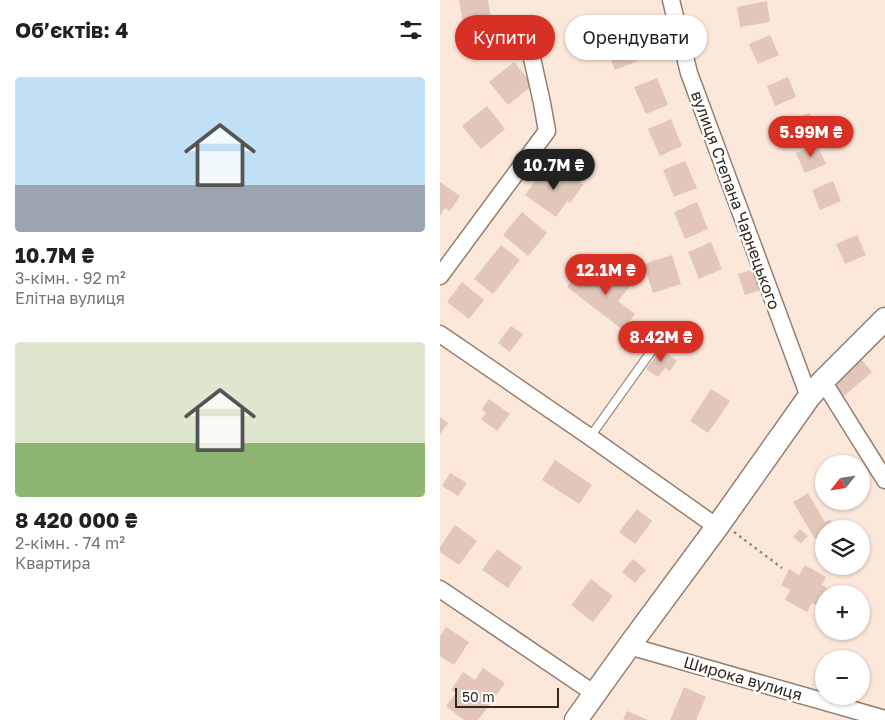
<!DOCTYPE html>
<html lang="uk">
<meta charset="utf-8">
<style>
:root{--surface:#fff;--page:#f6f6f6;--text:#202124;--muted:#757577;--accent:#d93025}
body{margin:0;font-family:"Golos Text",sans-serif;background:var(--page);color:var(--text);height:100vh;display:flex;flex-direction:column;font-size:19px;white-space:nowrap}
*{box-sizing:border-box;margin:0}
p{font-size:16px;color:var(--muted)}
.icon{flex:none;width:28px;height:28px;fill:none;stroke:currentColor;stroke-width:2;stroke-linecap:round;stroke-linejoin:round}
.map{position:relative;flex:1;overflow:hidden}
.panel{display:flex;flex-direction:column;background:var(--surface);width:440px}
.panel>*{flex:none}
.hud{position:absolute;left:15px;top:15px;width:355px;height:45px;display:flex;gap:10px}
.needle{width:32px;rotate:240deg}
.fabs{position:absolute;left:375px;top:455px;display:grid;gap:10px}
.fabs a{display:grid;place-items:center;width:55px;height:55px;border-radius:50%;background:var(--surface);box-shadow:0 1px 4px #0004;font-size:25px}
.scale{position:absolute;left:15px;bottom:12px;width:104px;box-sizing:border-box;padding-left:5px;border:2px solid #312822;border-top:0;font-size:14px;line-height:18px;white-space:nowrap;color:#312822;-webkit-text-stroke:4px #fff;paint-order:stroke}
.price{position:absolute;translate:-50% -42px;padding:0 11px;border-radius:18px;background:var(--accent);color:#fff;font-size:16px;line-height:32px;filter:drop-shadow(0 1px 2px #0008)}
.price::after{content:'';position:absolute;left:50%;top:30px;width:15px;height:11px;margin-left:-8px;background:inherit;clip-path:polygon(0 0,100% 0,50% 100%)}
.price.selected{background:#222;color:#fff}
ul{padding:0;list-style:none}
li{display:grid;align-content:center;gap:10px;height:265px;padding:0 15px}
li span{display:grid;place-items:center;height:155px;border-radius:5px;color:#555}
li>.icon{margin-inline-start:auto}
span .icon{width:90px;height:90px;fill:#fffc;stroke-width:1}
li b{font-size:21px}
h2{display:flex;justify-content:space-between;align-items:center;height:60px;padding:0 15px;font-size:21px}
.chip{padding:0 18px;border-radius:22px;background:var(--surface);box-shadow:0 1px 4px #0004;font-size:18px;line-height:45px}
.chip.selected{background:var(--accent);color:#fff}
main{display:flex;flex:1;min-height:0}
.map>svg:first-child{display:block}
.building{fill:#e1c6b9}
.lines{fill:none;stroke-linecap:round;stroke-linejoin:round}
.lane-casing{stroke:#957f6f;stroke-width:10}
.street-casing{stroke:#957f6f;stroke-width:19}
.secondary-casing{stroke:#957f6f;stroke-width:25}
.path{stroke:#92847a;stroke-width:2.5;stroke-dasharray:2.5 4;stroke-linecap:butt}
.lane{stroke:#fff;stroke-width:8}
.street{stroke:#fff;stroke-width:16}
.secondary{stroke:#fff;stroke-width:22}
.labels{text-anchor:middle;stroke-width:5;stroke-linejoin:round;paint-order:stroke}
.street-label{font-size:16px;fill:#312822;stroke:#fff}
</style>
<main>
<section class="panel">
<h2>Об’єктів: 4<svg class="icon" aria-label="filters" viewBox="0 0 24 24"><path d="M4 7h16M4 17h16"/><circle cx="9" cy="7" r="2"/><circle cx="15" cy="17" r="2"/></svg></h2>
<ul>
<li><span style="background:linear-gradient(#bfe0f5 70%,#9aa5b1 0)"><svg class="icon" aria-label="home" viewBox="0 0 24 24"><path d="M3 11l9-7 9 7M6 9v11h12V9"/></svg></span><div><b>10.7M ₴</b><p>3-кімн. · 92 m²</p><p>Елітна вулиця</p></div></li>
<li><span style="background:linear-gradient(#dfe7d0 65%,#8fb573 0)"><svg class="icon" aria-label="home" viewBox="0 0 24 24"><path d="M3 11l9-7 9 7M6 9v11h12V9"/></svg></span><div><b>8 420 000 ₴</b><p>2-кімн. · 74 m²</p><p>Квартира</p></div></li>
</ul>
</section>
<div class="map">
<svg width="445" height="720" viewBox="0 0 445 720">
<rect width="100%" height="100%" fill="#fce8da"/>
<g class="building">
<path d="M19,0H48L53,28L25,33Z"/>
<path d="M327,1L330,22L300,27L297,7Z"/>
<path d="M186,34L198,61L175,70L164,44Z"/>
<path d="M330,35L339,55L318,64L309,44Z"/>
<path d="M74,62L93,85L68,105L49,82Z"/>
<path d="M348,77L356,97L335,106L327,86Z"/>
<path d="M217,78L228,105L206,114L194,87Z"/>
<path d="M47,106L65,129L41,149L22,126Z"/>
<path d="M369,113L378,133L357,142L348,122Z"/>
<path d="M231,119L242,146L220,156L208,129Z"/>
<path d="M377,144L386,164L365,173L356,153Z"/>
<path d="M245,161L257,188L234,197L223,170Z"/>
<path d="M104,169L112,175L115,171L124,178L127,173L143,185L130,203L127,201L116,217L85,195Z"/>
<path d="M393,181L401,201L380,210L372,190Z"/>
<path d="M0,182L20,196L10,211L5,208L0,216Z"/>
<path d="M257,202L268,229L245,239L234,212Z"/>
<path d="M82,212L107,233L88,256L63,235Z"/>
<path d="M417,235L426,255L405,264L396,244Z"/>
<path d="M271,242L282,269L259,279L248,252Z"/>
<path d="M61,245L80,260L53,294L34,279Z"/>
<path d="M232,255L241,284L213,293L204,264Z"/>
<path d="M177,268L194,281L178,301L195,314L183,330L127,287L139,272L162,289Z"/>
<path d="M314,269L321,290L305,295L298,274Z"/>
<path d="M22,282L44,300L29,319L7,302Z"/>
<path d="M71,326L83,334L70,352L58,343Z"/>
<path d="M221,349L237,361L230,371L225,368L218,377L206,369Z"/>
<path d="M422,360L432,372L404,396L394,383Z"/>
<path d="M271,389L290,401L268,433L250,421Z"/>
<path d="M49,399L70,414L57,431L41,419L46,413L42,409Z"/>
<path d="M0,417L8,423L0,434Z"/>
<path d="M115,460L152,485L139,504L102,480Z"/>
<path d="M10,473L27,483L18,496L2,486Z"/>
<path d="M368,493L385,522L390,519L395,528L384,529V534L375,539L353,502Z"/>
<path d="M197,509L212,521L195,544L179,532Z"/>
<path d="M15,525L37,541L19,565L0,552V547Z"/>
<path d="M360,529L368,536L361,543L353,537Z"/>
<path d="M57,549L82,567L68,588L42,570Z"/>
<path d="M193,559L206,570L195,583L182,572Z"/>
<path d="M365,565L386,577L382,585L397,594H384V609L372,603L367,612L345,600L350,590L341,585L349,569L359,575Z"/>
<path d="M151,579L173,596L153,622L131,605Z"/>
<path d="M6,627L29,642L14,665L0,656V636Z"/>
<path d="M43,668L65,683L38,720H24L6,706L16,693L11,690L23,672L35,680Z"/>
<path d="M244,687L266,697L256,720H230Z"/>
<path d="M187,711L208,720H183Z"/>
</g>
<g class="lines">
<g class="lane-casing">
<path id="lane" d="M150,437L215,346"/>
</g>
<g class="street-casing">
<g id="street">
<path d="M231,0L249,73L369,397"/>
<path d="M0,276L107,131L102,103L88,40"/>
<path d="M0,334L150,437L277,527"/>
<path d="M383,381L445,480"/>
<path d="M0,589L155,694"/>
<path d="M189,646L445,719"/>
</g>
</g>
<g class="secondary-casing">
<path id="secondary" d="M136,720L189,646L277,527L369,397L383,381L445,319"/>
</g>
<path class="path" d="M294,532L342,568"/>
<use href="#lane" class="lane"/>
<use href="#street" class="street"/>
<use href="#secondary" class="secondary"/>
</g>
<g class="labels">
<g class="street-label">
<text transform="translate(296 200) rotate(70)" y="6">вулиця Степана Чарнецького</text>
<text transform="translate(303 678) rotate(16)" y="6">Широка вулиця</text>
</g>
</g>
</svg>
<div class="fabs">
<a><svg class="needle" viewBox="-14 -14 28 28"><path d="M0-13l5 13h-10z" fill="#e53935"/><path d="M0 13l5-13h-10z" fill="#757577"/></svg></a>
<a><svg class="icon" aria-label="layers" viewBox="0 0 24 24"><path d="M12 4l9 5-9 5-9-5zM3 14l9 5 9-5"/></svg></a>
<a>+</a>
<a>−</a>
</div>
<div class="scale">50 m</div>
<b class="price" style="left:371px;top:158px">5.99M ₴</b>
<b class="price selected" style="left:114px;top:191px">10.7M ₴</b>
<b class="price" style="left:166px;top:296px">12.1M ₴</b>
<b class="price" style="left:221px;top:363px">8.42M ₴</b>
<div class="hud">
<a class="chip selected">Купити</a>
<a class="chip">Орендувати</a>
</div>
</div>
</main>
